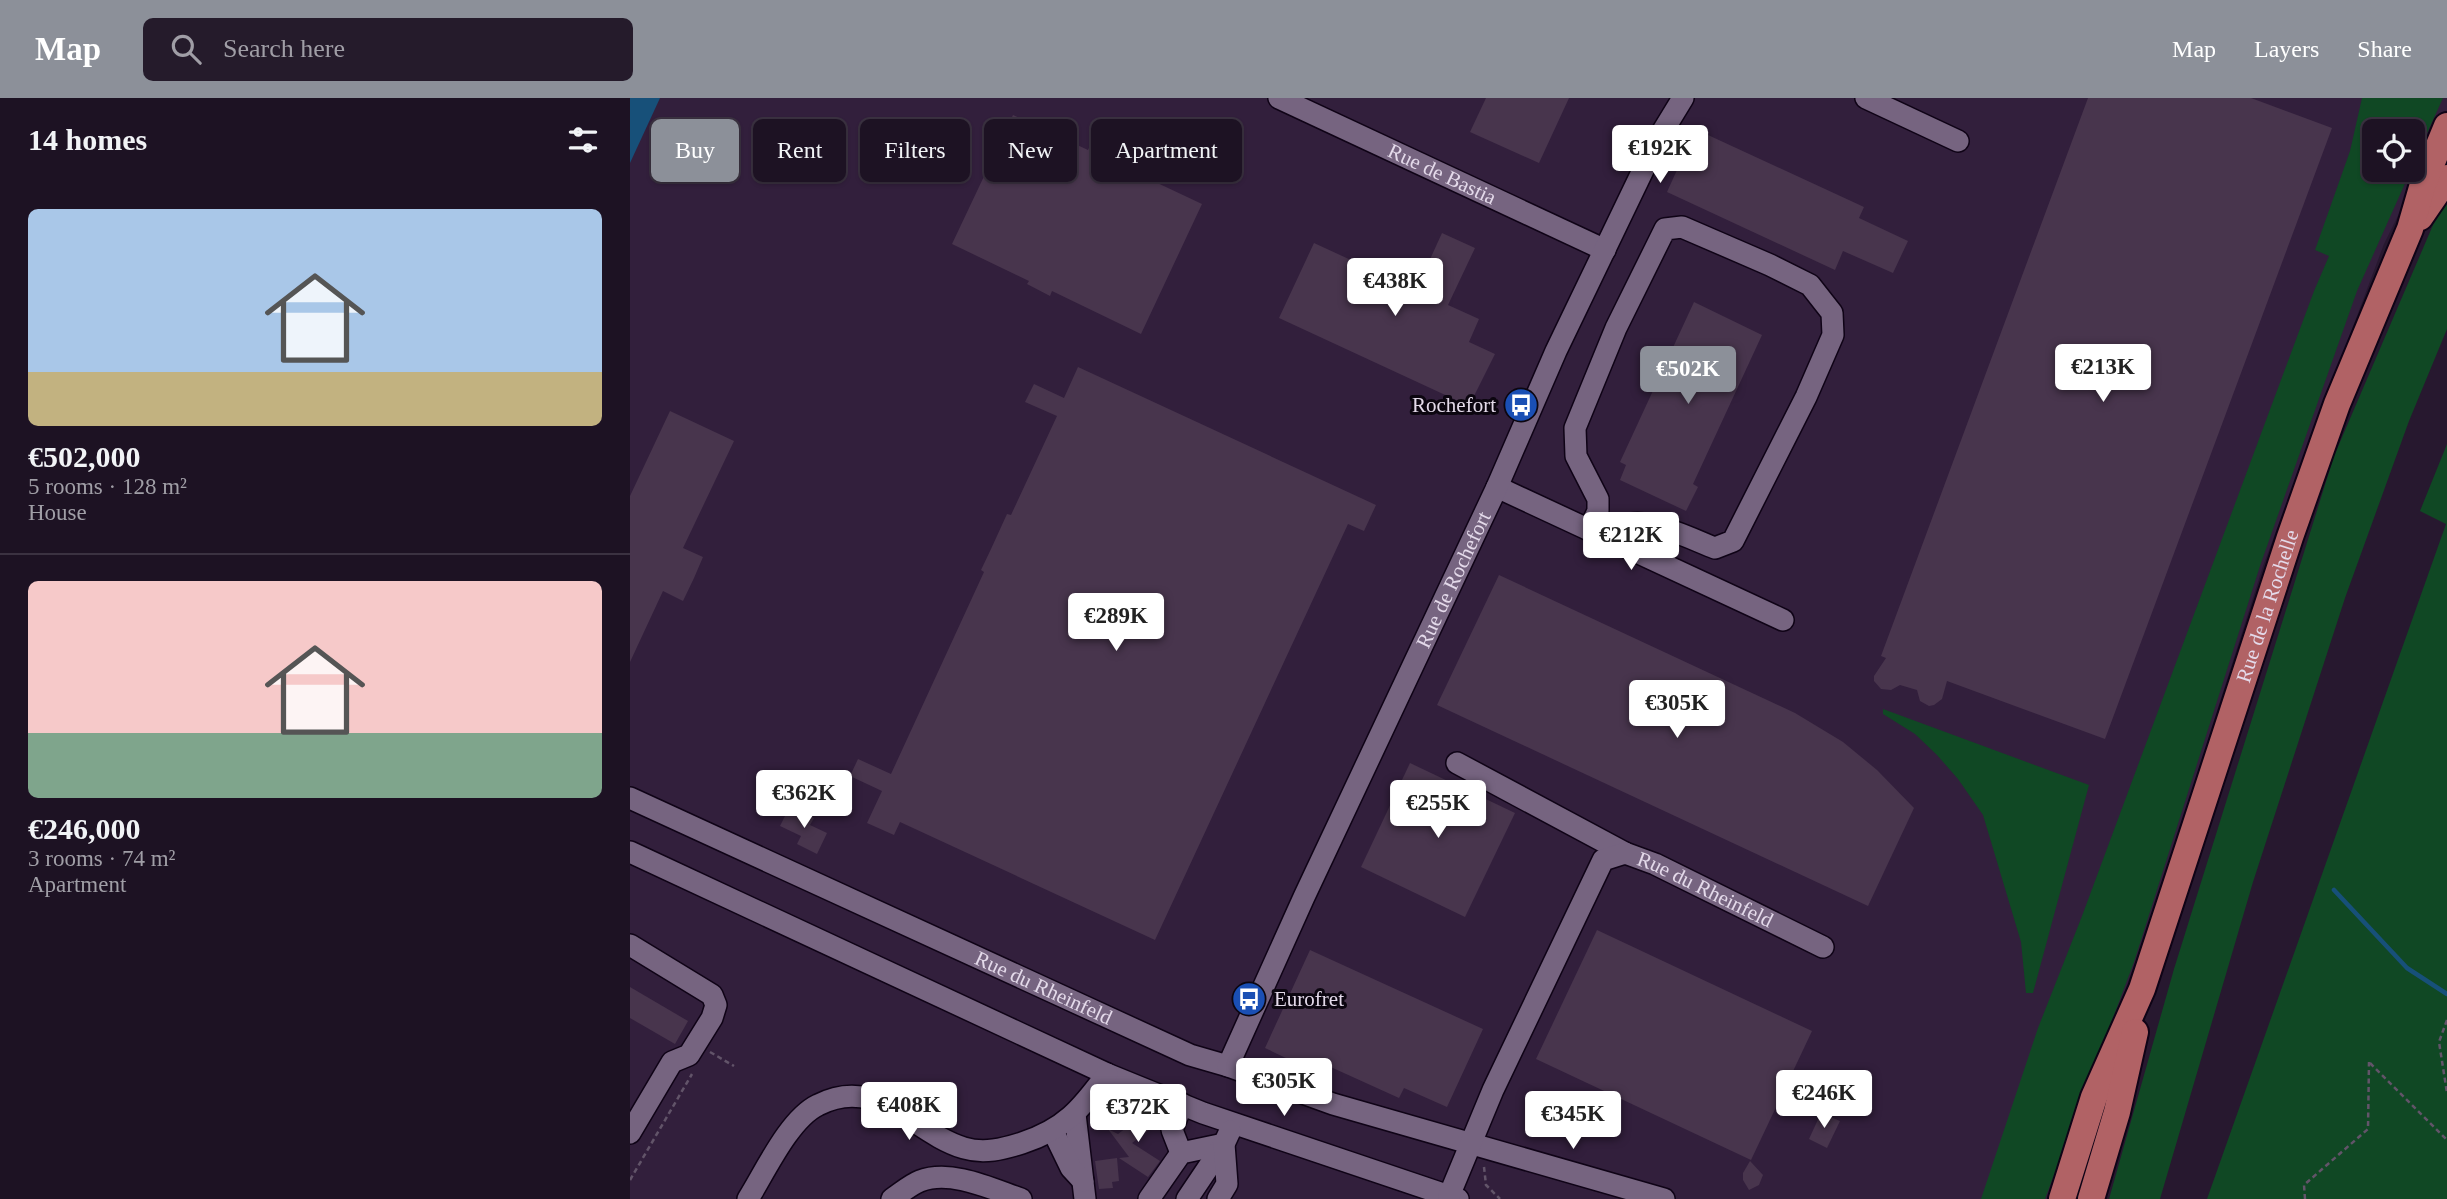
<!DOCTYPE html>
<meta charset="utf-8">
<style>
:root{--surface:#1d1223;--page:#251b2b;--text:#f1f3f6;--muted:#a09ea6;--line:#3b3241;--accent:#8c9099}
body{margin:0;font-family:Georgia,serif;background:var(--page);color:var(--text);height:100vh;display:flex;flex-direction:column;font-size:26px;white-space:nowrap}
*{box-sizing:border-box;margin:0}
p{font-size:23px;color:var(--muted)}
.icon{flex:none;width:38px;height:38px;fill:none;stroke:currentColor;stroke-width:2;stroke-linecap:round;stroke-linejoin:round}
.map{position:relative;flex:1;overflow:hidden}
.sheet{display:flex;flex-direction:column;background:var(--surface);width:630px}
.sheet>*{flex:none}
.banner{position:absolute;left:21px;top:21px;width:665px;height:63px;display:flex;gap:14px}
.buttons{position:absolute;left:1732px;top:21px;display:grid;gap:14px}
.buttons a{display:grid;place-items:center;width:63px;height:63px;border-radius:10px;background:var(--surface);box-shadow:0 2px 5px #0004,0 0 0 2px var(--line);font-size:35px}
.price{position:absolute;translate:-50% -60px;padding:0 16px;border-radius:7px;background:#fff;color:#222;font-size:23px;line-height:46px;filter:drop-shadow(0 2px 4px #0008)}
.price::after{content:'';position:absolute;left:50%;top:42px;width:21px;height:16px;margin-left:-10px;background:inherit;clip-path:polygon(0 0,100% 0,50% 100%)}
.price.selected{background:var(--accent);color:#fff}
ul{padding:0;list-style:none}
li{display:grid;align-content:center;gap:14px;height:371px;padding:0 28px}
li+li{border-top:2px solid var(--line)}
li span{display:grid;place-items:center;height:217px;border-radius:10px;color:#555}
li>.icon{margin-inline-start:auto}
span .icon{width:126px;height:126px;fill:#fffc;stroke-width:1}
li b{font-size:30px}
h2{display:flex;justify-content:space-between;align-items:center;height:84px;padding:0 28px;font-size:30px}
.pill{padding:0 24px;border-radius:10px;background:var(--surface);box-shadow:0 2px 5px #0004,0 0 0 2px var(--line);font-size:24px;line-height:63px}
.pill.selected{background:var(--accent);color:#fff}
header{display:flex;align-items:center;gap:42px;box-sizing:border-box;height:98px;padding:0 35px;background:var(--accent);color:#fff}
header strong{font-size:33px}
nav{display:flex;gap:38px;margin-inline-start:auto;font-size:24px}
.search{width:490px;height:63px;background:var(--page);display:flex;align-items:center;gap:18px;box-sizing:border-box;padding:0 24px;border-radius:10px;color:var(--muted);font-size:26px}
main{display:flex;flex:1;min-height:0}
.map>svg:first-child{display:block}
.built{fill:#321f3c;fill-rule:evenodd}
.green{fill:#104824}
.water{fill:#175079}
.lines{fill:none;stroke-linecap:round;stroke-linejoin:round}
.stream{stroke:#175079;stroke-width:4.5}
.building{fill:#48354d}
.minor-casing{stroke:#0f0316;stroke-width:24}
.major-casing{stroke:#0f0316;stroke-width:30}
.path{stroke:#625469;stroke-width:2.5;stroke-dasharray:5 3.5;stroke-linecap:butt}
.minor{stroke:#766480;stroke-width:21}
.major{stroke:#b16265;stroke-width:26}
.labels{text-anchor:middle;stroke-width:6;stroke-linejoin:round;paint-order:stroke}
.street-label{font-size:21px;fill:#e4daea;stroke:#0c0610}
.poi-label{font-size:21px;fill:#e4daea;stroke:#0c0610;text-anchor:end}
</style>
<header>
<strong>Map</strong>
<div class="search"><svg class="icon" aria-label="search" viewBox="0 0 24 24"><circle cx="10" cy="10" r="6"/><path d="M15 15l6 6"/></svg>Search here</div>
<nav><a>Map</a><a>Layers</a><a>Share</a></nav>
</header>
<main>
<section class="sheet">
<h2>14 homes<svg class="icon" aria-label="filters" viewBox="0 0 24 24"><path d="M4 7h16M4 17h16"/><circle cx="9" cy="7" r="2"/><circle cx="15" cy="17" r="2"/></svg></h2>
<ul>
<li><span style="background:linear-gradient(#a9c7e8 75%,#c2b280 0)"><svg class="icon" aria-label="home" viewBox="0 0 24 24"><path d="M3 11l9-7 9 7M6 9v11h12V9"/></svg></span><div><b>€502,000</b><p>5 rooms · 128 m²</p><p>House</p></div></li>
<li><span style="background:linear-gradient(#f6c9c9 70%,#7fa58c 0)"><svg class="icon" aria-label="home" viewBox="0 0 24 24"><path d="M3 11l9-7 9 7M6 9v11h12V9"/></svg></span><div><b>€246,000</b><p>3 rooms · 74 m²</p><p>Apartment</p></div></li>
</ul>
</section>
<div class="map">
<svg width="1817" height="1101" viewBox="0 0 1817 1101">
<rect width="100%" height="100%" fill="#27182f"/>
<path class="built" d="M0,0H1817V19L1754,146L1633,468L1523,815L1420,1101H0ZM1745,33H1783V72H1745Z"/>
<g class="green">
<path d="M1732,0H1813L1783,66V33H1745V72H1781L1727,193L1630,468L1504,864L1415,1101H1351L1408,930L1452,818L1684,193L1699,158L1685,152L1720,53Z"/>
<path d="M1817,104V231L1779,323L1715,500L1623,784L1530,1101H1479L1544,871L1704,358L1803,127Z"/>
<path d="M1817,346V1101H1577L1816,426L1790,413Z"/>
<path d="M1253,611L1459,687L1403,895H1396L1391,844L1353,717L1328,681L1307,657L1285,636L1253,616Z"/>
</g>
<path class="water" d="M0,0H30L0,65Z"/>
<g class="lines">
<path class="stream" d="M1704,792L1777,870L1817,896"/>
</g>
<g class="building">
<path d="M856,0H939L909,65L840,34Z"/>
<path d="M1458,0H1621L1702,30L1475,641L1317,583L1312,601L1304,607L1299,608L1290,603L1287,592L1270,587L1261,592L1251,591L1244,583V578L1256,560L1251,558Z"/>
<path d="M383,17L458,52L469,29L482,35L496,41L485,65L572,106L511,236L422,193L420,198L397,186L399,183L322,146Z"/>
<path d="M1067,28L1079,34L1078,37L1234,109L1229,120L1278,143L1263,175L1213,153L1205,172L1037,94Z"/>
<path d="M812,135L845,150L818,207L849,221L839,244L865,256L839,308L649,220L684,145L786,192Z"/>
<path d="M1064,204L1132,237L1063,386L1068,389L1056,413L990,382L996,367L990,364Z"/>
<path d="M448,269L746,407L734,433L718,426L525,842L270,724L264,737L237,725L252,693L220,678L228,661L261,676L354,474L351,472L361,451L377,416L381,417L427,318L395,304L404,286L434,300Z"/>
<path d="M40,313L104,343L53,450L73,459L64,480L53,503L33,493L0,564V398Z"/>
<path d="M869,477L1165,615L1213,644L1247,672L1284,710L1238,808L807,607Z"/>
<path d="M780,665L885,715L835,819L731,769Z"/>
<path d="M160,708L184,720L180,727L197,735L187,756L167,746L171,738L150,728Z"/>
<path d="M967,832L1182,933L1121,1062L906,961Z"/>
<path d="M680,852L853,931L817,1009L774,990L769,1000L683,961L679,971L635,950Z"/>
<path d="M0,889L58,923L45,946L0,920Z"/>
<path d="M520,1012L529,1024L502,1045L530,1063L518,1079L489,1060L499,1059L478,1031L488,1036Z"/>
<path d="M1191,1015L1210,1023L1197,1050L1179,1041Z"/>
<path d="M487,1060L489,1083L482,1084L483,1090L469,1091L465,1063Z"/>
<path d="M1120,1063L1133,1077L1129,1087L1119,1092L1113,1082V1075Z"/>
</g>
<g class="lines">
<g class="minor-casing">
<g id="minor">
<path id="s1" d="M649,0L975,152"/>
<path d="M1236,0L1328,43"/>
<path d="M867,389L1153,522"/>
<path d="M959,432L968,413V401L946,358L945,330L986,230L1035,131L1052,129L1140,167L1180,187L1202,215L1203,237L1176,299L1103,443L1085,450C1065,443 1005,411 989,433C987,436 986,440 985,443"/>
<path d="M827,665L995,755"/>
<path id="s2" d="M0,700L560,957L598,968L703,1006L1034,1101"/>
<path d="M0,754L477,976L573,1015L828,1101"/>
<path d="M0,847L82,897L86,907L82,920L59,957L42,964L0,1035"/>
<path id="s3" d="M598,968L674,799L867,389L926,253L1028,41L1053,0"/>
<path d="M445,1016L455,1101"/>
<path d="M423,1033L441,1070L453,1083"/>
<path d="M551,1055L542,1032L552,1006"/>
<path id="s4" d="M819,1098L863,992L973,762L995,755L1025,766L1193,849"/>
<path d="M118,1101C135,1074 159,1021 188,1007C248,976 283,1035 334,1050C354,1056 373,1051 392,1045C435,1031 451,1011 477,976"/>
<path d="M262,1101C271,1095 280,1087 290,1083C321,1071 362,1091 391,1101"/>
<path d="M519,1101L551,1055L594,1046"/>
<path d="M557,1101L594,1046"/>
<path d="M588,1101L597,1086L594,1046L600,1033"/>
</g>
</g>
<g class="major-casing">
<g id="major">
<path d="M1790,119L1817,80"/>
<path id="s5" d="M1432,1101L1464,999L1512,891L1660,439L1707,306L1780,131L1793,86L1817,28"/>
<path d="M1461,1101L1487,1014L1505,934"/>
</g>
</g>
<g class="path">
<path d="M1817,922L1809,944L1817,995"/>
<path d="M80,954L104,968"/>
<path d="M1740,965L1817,1042"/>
<path d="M854,1069L856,1087L870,1101"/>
<path d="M0,1082L62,976"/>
<path d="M1675,1101L1674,1087L1738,1031L1739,964"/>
</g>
<use href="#minor" class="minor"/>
<use href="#major" class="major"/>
</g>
<defs>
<g id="bus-disc" transform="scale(1.75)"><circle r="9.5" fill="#1a4fb4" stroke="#0c0610"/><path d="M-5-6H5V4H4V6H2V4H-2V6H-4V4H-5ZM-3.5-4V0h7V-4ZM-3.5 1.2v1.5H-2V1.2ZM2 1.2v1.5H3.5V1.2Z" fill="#fff"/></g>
</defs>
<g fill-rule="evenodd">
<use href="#bus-disc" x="891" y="307"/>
<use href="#bus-disc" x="619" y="901"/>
</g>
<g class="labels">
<g class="street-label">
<text dy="7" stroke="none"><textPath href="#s1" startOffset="180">Rue de Bastia</textPath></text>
<text dy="7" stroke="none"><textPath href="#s3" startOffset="536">Rue de Rochefort</textPath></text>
<text dy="7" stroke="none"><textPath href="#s5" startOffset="628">Rue de la Rochelle</textPath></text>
<text dy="7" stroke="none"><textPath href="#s4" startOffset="481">Rue du Rheinfeld</textPath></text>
<text dy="7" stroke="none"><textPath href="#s2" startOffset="455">Rue du Rheinfeld</textPath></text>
</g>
<g class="poi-label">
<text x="866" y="314">Rochefort</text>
<text x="644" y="908" text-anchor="start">Eurofret</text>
</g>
</g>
</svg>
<div class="buttons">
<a><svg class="icon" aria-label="locate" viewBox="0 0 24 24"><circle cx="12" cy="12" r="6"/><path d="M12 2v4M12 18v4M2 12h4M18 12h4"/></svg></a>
</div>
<b class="price" style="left:1030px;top:87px">€192K</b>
<b class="price" style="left:765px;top:220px">€438K</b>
<b class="price" style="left:1473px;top:306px">€213K</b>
<b class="price selected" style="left:1058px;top:308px">€502K</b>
<b class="price" style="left:1001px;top:474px">€212K</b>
<b class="price" style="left:486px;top:555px">€289K</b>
<b class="price" style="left:1047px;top:642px">€305K</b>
<b class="price" style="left:174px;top:732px">€362K</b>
<b class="price" style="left:808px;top:742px">€255K</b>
<b class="price" style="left:654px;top:1020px">€305K</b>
<b class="price" style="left:1194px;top:1032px">€246K</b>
<b class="price" style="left:279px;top:1044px">€408K</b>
<b class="price" style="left:508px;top:1046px">€372K</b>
<b class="price" style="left:943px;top:1053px">€345K</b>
<div class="banner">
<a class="pill selected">Buy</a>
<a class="pill">Rent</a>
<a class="pill">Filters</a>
<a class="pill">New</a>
<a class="pill">Apartment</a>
</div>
</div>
</main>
